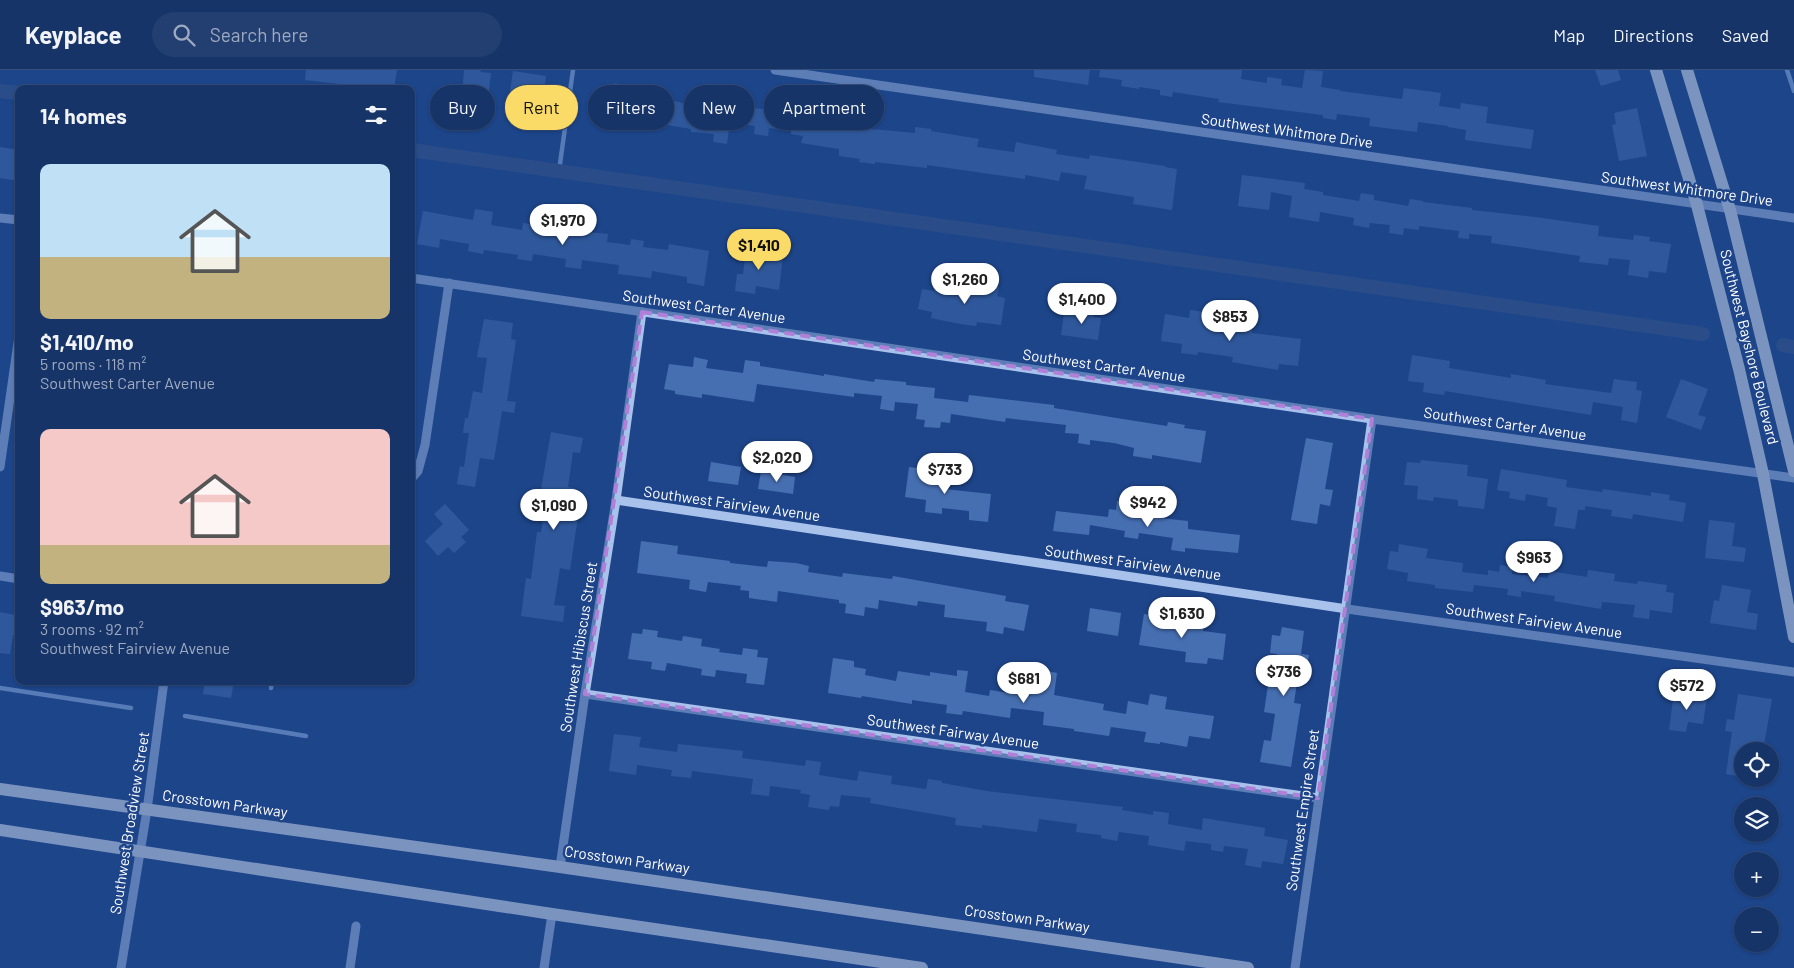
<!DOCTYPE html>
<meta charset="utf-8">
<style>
:root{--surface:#163468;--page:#233f71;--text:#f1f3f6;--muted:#9eaac0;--line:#354f7c;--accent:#fbdb68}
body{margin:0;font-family:Barlow,sans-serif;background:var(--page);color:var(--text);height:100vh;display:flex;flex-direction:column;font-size:19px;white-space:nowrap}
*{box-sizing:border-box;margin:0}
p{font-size:16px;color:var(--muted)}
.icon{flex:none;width:28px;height:28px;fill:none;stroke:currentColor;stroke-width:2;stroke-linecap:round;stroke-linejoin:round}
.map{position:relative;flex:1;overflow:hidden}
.drawer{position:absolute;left:15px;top:15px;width:400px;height:600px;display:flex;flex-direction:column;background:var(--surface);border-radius:10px;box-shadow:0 1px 4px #0004,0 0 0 1px var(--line)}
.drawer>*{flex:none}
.banner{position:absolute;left:430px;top:15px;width:475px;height:45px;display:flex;gap:10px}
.tools{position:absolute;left:1734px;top:672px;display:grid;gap:10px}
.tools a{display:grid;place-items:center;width:45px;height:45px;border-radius:50%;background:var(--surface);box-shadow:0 1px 4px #0004,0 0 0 1px var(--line);font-size:25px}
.price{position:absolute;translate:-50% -42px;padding:0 11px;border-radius:18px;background:#fff;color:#222;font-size:16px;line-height:32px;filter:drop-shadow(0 1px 2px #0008)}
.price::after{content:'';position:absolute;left:50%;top:30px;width:15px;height:11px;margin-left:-8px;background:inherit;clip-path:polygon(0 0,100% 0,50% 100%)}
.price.current{background:var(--accent);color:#111}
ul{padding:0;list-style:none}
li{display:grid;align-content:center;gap:10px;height:265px;padding:0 25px}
li span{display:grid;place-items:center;height:155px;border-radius:10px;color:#555}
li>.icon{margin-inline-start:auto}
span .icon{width:90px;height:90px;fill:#fffc;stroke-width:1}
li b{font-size:21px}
h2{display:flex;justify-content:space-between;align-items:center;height:60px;padding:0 25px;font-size:21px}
.chip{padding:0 18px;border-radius:22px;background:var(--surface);box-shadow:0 1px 4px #0004,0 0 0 1px var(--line);font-size:18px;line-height:45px}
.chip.current{background:var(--accent);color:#111}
header{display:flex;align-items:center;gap:30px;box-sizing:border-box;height:70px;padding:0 25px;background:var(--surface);border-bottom:1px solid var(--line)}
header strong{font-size:24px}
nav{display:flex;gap:28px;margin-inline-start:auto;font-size:18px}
.search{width:350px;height:45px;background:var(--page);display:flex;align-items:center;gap:12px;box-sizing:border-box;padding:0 18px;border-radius:28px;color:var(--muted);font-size:19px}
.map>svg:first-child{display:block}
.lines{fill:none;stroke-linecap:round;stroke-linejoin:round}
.stream{stroke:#9cbcee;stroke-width:4.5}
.canal{stroke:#3b578a;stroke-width:14}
.building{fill:#466fb2}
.minor{stroke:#a9c2ec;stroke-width:9}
.major{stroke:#eef3ff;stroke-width:12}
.marked{fill:none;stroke:#b080d9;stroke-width:4;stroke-dasharray:10 6;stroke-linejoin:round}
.labels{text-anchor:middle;stroke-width:5;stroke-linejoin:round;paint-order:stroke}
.street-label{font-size:15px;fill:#fff;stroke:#1e458a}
</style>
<header>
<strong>Keyplace</strong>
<div class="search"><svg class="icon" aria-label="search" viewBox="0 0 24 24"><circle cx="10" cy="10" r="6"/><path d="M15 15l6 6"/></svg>Search here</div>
<nav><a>Map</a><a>Directions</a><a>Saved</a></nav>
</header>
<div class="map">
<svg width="1794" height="898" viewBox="0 0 1794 898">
<rect width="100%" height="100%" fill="#1e458a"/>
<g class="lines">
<g class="stream">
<path d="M1787,0L1794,21"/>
<path d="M559,101L573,0"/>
<path d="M0,618L131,638"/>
<path d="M271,618L272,611"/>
<path d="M185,646L306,666"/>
</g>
<g class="canal">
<path d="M0,21L19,23"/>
<path d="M411,80L1703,264"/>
<path d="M1783,275L1794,277"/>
</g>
</g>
<g class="building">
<path d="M306,0H397L394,19H361L356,18V16L305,10Z"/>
<path d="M464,0H481L480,2L491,3L488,29L462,26Z"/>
<path d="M1034,0H1090L1088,15L1034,7Z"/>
<path d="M1100,0H1242L1241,9L1267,13V7L1282,9L1281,15L1302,18L1305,0L1323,1L1321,17L1340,20V21L1402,29L1404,18L1441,23L1439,36L1460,39L1461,33L1488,37L1486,53L1534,60L1531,79L1465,70L1466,60L1448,57V56L1418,52L1417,62L1369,56L1370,48L1337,44L1336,50L1323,48V45L1218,32L1219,29L1173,22L1172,27L1160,25V20L1139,17V19L1121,16L1122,10L1099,7Z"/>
<path d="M1595,0H1618L1621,10L1601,16Z"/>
<path d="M513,1L546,6L543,31L518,28L519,22L510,21Z"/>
<path d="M614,13L665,21L664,28L682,33L716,37L717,28L733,30L732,35L770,40L771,37L781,38L780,43L813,48L814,42L861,49L860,58L915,63V57L931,59V61L979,69L977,77L1014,82L1016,72L1057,80L1056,84L1089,89L1090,85L1165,96V97L1177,99L1172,140L1133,134L1134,127L1084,119L1087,106L1061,102L1059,111L1025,105V109L927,95V98L875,92V94L859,92L860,89L839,86V79L801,73L803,66L791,64V61L769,58L768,66L754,64L755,56L730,52L727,74L713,72L714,64L691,62V59L625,48L624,50L607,48V45L592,43L596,19L613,21Z"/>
<path d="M1637,38L1647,86L1619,91L1612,55L1616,54L1614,43Z"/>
<path d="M0,77L19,80V111L0,108Z"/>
<path d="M1242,105L1305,113L1304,119L1323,122V125L1359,131L1361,123L1374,125V130L1408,136L1410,129L1423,131V132L1472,138V140L1535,147L1599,156L1598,166L1633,170L1634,165L1650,167L1649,171L1671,174L1666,203L1649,201L1648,208L1628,205L1630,190L1609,188L1608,195L1579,192L1580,186L1491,173L1492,166L1469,164V169L1458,168L1459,161L1419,156V160L1404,158L1403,165L1389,163L1390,155L1370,153L1369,158L1353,155L1354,148L1320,142L1319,152L1289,147L1292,126L1271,122L1269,140L1238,136Z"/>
<path d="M475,139L493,142L491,155L522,160L523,153L570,160L572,148L589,150L588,162L608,164L607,172L630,175L631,169L644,171L643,177L668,180L669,174L709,181L704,216L687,213V207L652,201L651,208L618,204L619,195L582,190L581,199L565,197L566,189L533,184L532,191L517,189L518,185L484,180L483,184L468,181L469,174L440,169L439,178L417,174L423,141L473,150Z"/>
<path d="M747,174L761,176L760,183L783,186L779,220L756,216L755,224L735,221L737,204H743Z"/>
<path d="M966,212L999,217L997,226L1005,228L1001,255L977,252L976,256L960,254L931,248L932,242L918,239L922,219L934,221L935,218L965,222Z"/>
<path d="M1077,239L1094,241V247L1101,248L1098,270L1061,265L1064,243L1076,245Z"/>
<path d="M1190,240L1204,242L1202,251L1252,259V263L1301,269L1298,296L1279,294L1278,300L1232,292L1233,287L1198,282L1197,285L1181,283L1182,274L1161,271L1165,244L1189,248Z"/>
<path d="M484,249L513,253L511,269L516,270L507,331L516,332L514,343L502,341L494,390L480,388L475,417L457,414L460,396L464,397L469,363H463L465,348H468L473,321L482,323L487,288L477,287Z"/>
<path d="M1412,285L1450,291L1449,298L1511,308V304L1546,310L1545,314L1611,323L1614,309L1637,312L1636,320L1642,321L1637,353L1621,350L1623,337L1593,332L1591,345L1445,321L1444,325L1423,322L1424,313L1408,311Z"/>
<path d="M694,287L708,290L706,298L743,303L745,290L760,292V296L824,306V304L874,312L875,309L906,312V315L935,318L934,328L968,332L969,325L1054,335V338L1167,356L1168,352L1185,355L1184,358L1206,361L1201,393L1152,385V389L1133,386L1134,378L1114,373L1090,370V375L1078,373L1079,364L1065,363L1066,355L1006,348L1005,352L951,344L950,353L941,352L940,358L924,357L925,350L916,349L918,334L895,332L894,341L880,339L882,326L854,323V327L757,314L754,332L702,324V328L675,324V321L664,319L669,294L693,297Z"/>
<path d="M1681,309L1708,319L1698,345L1706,347L1701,360L1666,347Z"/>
<path d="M551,362L583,368L580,383L573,382L568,417L574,418L572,432L580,433L570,500L560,498L554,535L565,536L563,552L521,546L526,508L531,509L537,462H541L547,426L540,425Z"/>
<path d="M1306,368L1333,373L1325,419L1333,420L1330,436L1320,434L1317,454L1291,450Z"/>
<path d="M1421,390L1468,395L1467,406L1488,409L1484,439L1458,436V430L1434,427L1433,431L1417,429L1418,416L1404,415L1407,392L1420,393Z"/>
<path d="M711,392L741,397L738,415L708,411Z"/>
<path d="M909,397L936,400L935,406L946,408L944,419L991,424L988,452L969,450V441L942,438V444L925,442L926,430L905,427Z"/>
<path d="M1501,399L1567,410L1566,417L1602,422L1603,419L1651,426V422L1670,425L1669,430L1686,433L1683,452L1633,444L1632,449L1611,446L1612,440L1585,436V440H1578L1575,459L1554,456L1557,438L1547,436L1548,428L1526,424L1525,431L1509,428L1510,422L1497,420Z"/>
<path d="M761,401L795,407L793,424L758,419Z"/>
<path d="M1117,431L1144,435L1142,446L1188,451V459L1240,465L1238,483L1185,478V482L1171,480L1173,468L1139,463L1138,469L1124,467L1125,461L1090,455L1089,465L1053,461L1056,441L1108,447L1109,439L1116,440Z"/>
<path d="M445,434L469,460L461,467L466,472L454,483L448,477L438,486L425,471L443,454L434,444Z"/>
<path d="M1709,450L1735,453L1732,476L1746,478L1744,492L1705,488Z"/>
<path d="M641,471L678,476L677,484L730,491V493L767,497L768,491L796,493L809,496L808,502L842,507L843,503L892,509L893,506L1006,526L1005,531L1029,535L1024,561L1004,557L1003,564L986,561L987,552L944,547L945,535L918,531L917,536L879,530L878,539L865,537L864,546L845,543L846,534L839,533V530L778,521L777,532L749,528V521L740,520L741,516L708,512L706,522L689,519L690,510L637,503Z"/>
<path d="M1399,474L1428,479L1426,488L1463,493L1462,502L1488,505V500L1499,502L1500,495L1513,497L1512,504L1548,508L1549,501L1587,507L1588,500L1615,504L1614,511L1637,514L1638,511L1667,515L1666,522L1674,523L1672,543L1650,540L1649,549L1633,547L1635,535L1602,532L1601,539L1554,531L1555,526L1521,521V527L1507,525L1508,519L1474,515L1473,522L1435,518V515L1407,511L1408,503L1387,499L1390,481L1398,482Z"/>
<path d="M1722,515L1751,520L1747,542L1758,544L1756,560L1710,553L1714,530L1719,531Z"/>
<path d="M1090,538L1121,543L1118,566L1087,561Z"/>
<path d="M0,542L15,545V549H19V566L13,565L10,584L0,583Z"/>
<path d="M1144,544L1175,548L1174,551L1203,554V561L1226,564L1223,590L1208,588L1207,594L1185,592L1186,582L1139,575Z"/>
<path d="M1282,557L1304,561L1301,584L1309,585L1306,600L1299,599L1294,633L1301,634L1291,697L1260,692L1264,670L1271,671L1275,644L1264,642L1269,608L1273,609L1277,584L1270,583L1272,565L1280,566Z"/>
<path d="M643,559L658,561L657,567L682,571L683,566L702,569L701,576L720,579L719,582L742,585L743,578L758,580L757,587L768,588L764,615L746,613L747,604L716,600L715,607L701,605L702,599L667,593L665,601L651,599L652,592L628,589L632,563L642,564Z"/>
<path d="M833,588L854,591V597L866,599L865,605L896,611L898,601L930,606V602L957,606V600L968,601L965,622L989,626L990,620L1030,626V620L1045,622L1047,601L1057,603L1054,625L1104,634L1103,640L1126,644L1128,631L1148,635L1150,624L1167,627L1165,639L1214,646L1210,669L1189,666L1187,677L1160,672V674L1144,672L1146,662L1111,657L1109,666L1074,661V659L1043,655L1044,642L1011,638L1010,648L963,641L962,645L946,643L947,635L912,630V634L862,626L861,628L828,623Z"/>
<path d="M205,611H234L231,628L203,624Z"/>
<path d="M1674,622L1707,627L1703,654L1688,652L1686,662L1669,660Z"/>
<path d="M1738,624L1772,629L1763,681H1742V707L1726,704L1732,662L1725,661L1727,649L1734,650Z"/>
<path d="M614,664L641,667L639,677L677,682L678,674L743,681L742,688L805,696L806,690L821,692L819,705L857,711L859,701L892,706L891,714L926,719L928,709L942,711V713L987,721L1123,737L1122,740L1153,745V741L1169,743L1168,754L1202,760L1203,748L1265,758L1264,766L1288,770L1283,794L1262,791L1261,798L1245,795L1248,779L1224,776L1223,782L1211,780V774L1186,771L1184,781L1148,775L1149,766L1119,762L1117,771L1101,768V765L1076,762L1077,754L1039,749L1037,762L982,755V758L955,755L956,748L870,733L871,728L841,725L839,737L830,736L829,740L808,737L810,725L800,723L801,720L770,716L769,726L751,724L753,709L692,701L691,708L671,706L672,700L637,695L636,705L609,701Z"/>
</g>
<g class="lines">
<g class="minor">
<path d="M775,0L1794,148"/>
<path d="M0,148L19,150"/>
<path d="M411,208L1372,349L1794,408"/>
<path d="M0,397L19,266"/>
<path d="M411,409L418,401L425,375L449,213"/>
<path d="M616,430L1347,539L1794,602"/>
<path d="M0,506L19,509"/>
<path d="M585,624L1318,728"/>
<path d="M560,797L585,624L616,430L642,242"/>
<path d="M121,898L147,740L164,611"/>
<path d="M350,898L356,856"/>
<path d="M544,898L552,844"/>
<path d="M1295,898C1320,715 1348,532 1372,349"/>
</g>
<g class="major">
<path d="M1656,0L1697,135L1739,299L1763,404L1794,567"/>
<path d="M1687,0L1730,140L1794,401"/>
<path d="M0,719L560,797L1248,898"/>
<path d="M0,760L552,844L922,898"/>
</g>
</g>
<path d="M0 0H1794V898H0ZM642,242L1372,349L1318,728L585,624Z" fill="#1e458a" fill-opacity=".55" fill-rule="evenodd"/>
<path class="marked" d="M642,242L1372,349L1318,728L585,624Z"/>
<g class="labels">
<g class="street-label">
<text transform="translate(1287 61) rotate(8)" y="5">Southwest Whitmore Drive</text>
<text transform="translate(1687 119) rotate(8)" y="5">Southwest Whitmore Drive</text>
<text transform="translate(704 237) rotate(8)" y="5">Southwest Carter Avenue</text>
<text transform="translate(1749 277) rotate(76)" y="5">Southwest Bayshore Boulevard</text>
<text transform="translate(1104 296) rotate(8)" y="5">Southwest Carter Avenue</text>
<text transform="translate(1505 354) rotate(8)" y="5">Southwest Carter Avenue</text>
<text transform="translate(732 434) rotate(8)" y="5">Southwest Fairview Avenue</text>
<text transform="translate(1133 493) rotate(8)" y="5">Southwest Fairview Avenue</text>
<text transform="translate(1534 551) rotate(8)" y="5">Southwest Fairview Avenue</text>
<text transform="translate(579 577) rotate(-81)" y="5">Southwest Hibiscus Street</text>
<text transform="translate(953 662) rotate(8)" y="5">Southwest Fairway Avenue</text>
<text transform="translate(225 734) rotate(8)" y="5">Crosstown Parkway</text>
<text transform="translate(1303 740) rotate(-82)" y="5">Southwest Empire Street</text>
<text transform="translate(130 753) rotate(-81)" y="5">Southwest Broadview Street</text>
<text transform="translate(627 790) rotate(8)" y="5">Crosstown Parkway</text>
<text transform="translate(1027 849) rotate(8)" y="5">Crosstown Parkway</text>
</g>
</g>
</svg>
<div class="tools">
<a><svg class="icon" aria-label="locate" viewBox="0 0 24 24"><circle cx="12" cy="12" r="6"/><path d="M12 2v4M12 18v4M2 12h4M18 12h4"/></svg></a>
<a><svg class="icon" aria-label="layers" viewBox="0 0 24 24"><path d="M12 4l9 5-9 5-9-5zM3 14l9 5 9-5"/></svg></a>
<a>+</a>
<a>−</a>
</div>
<b class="price" style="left:563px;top:176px">$1,970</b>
<b class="price current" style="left:759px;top:201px">$1,410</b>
<b class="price" style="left:965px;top:235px">$1,260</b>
<b class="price" style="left:1082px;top:255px">$1,400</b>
<b class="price" style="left:1230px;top:272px">$853</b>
<b class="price" style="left:777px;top:413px">$2,020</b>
<b class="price" style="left:945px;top:425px">$733</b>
<b class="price" style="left:1148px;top:458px">$942</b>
<b class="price" style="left:554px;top:461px">$1,090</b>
<b class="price" style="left:1534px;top:513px">$963</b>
<b class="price" style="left:1182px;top:569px">$1,630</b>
<b class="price" style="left:1284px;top:627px">$736</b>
<b class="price" style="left:1024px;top:634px">$681</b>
<b class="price" style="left:1687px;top:641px">$572</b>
<div class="banner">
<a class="chip">Buy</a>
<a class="chip current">Rent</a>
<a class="chip">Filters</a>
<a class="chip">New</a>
<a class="chip">Apartment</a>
</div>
<section class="drawer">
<h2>14 homes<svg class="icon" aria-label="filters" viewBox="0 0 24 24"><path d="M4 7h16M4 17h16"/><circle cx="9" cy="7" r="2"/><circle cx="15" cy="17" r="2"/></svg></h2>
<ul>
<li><span style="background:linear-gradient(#bfe0f5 60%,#c2b280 0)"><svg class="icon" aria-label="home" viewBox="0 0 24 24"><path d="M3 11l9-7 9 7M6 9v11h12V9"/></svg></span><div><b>$1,410/mo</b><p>5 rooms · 118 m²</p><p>Southwest Carter Avenue</p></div></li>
<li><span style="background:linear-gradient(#f6c9c9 75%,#c2b280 0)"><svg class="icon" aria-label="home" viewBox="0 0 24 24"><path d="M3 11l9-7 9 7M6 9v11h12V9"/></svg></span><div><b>$963/mo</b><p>3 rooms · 92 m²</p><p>Southwest Fairview Avenue</p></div></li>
</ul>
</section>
</div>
